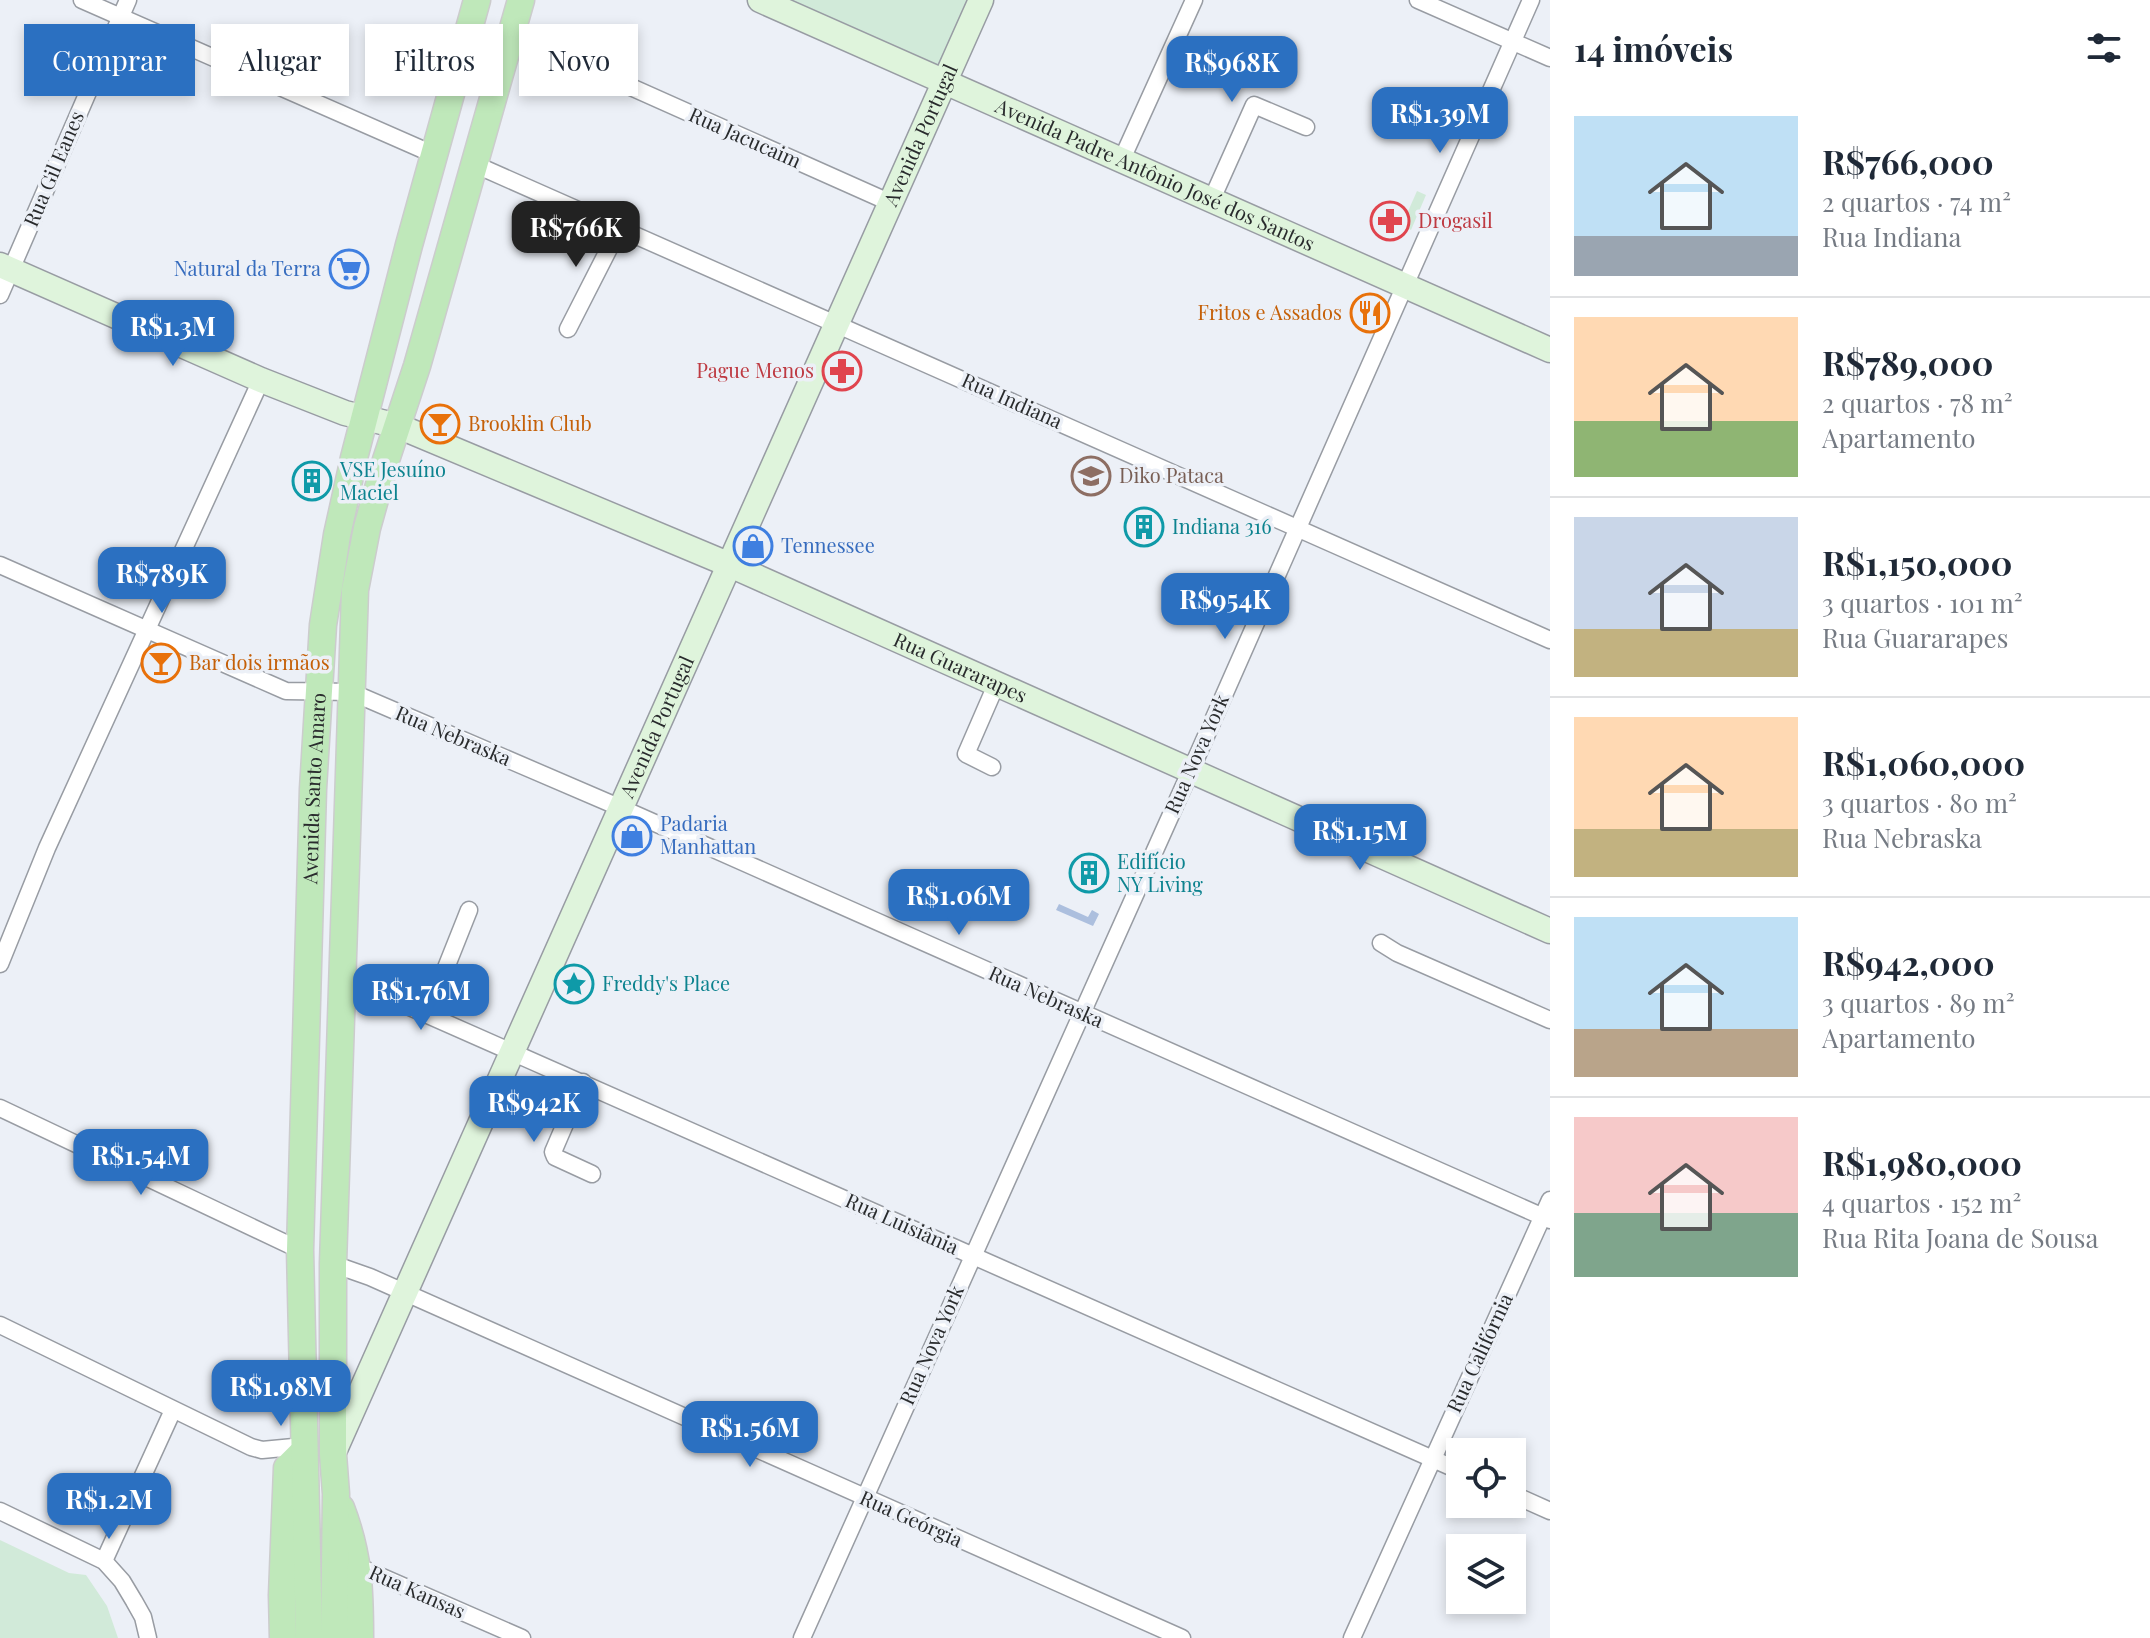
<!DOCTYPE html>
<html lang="pt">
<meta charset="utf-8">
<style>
:root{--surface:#fff;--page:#f2f2f3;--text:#1f2937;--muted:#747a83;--line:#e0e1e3;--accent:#2b70c1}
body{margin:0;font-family:"Playfair Display",serif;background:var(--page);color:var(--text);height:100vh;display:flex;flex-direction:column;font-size:30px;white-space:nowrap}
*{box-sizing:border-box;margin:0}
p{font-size:26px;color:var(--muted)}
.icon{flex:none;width:44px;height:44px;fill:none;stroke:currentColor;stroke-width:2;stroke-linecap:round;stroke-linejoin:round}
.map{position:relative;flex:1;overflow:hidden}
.panel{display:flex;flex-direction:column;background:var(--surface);width:600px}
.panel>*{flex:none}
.hud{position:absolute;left:24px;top:24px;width:760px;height:72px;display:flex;gap:16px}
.tools{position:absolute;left:1446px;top:1438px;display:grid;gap:16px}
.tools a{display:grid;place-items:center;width:80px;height:80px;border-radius:0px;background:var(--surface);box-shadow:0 4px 12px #0003;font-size:40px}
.price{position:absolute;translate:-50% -68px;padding:0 18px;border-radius:16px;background:var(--accent);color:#fff;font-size:26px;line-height:52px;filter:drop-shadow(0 2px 4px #0008)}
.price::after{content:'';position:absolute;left:50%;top:48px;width:24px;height:18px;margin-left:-12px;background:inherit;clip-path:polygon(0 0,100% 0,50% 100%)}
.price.on{background:#222;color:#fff}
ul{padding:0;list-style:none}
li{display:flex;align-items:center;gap:24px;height:200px;padding:0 24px}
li+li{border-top:2px solid var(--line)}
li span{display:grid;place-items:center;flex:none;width:224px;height:160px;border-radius:0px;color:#555}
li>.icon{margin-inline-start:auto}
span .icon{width:96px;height:96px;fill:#fffc;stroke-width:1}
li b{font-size:34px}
h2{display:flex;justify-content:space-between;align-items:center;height:96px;padding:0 24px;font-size:34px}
.tag{padding:0 28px;border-radius:0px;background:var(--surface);box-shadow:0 4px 12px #0003;font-size:28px;line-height:72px}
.tag.on{background:var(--accent);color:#fff}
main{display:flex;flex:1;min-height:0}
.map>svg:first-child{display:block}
.green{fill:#d1ead9}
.water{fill:#acbfde}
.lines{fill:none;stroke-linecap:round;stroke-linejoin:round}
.street-casing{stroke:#989ca3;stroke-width:19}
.secondary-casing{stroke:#989ca3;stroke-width:27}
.primary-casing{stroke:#cccccd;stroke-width:29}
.street{stroke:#fff;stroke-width:16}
.secondary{stroke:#dff4dc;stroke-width:24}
.primary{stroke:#bfe8ba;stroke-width:26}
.labels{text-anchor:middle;stroke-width:7;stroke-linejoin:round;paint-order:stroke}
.street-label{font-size:20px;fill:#292b2d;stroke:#ecf0f7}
.health-label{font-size:20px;fill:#be3a42;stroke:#ecf0f7;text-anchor:start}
.shop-label{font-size:20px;fill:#366cbe;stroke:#ecf0f7;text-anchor:start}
.food-label{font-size:20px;fill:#c56008;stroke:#ecf0f7;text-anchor:start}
.culture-label{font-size:20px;fill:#0d838f;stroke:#ecf0f7;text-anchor:start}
.education-label{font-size:20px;fill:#785e54;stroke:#ecf0f7;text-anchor:start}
</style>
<main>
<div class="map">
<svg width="1550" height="1638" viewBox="0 0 1550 1638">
<rect width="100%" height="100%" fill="#ecf0f7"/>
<g class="green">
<path d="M786,0H969L939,66Z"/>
<path d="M1417,191L1426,195L1411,230L1402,225Z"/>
<path d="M0,1540L69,1573L86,1575L107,1606L118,1638H0Z"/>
</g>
<path class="water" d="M1059,904L1088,917L1092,910L1099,914L1093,926L1056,910Z"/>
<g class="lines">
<g class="street-casing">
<g id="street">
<path d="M82,0L435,155"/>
<path d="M1418,0L1550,58"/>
<path d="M512,34L891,203"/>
<path d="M1122,159L1194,0"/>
<path d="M474,164L1550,640"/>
<path d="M1212,199L1254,105L1306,127"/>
<path d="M0,295L128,0"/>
<path d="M568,329L620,227"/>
<path d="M0,565L286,691L351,692L621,808L1550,1220"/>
<path d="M992,767L966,754L996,685"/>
<path d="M1381,943L1397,953L1550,1020"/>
<path d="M0,964L47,848L261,380"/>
<path d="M344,978L1460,1471"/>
<path d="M428,1013L469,910"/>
<path d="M583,1082L553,1152L555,1157L592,1174"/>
<path d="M0,1108L300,1250"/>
<path d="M333,1264L370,1277L1182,1638"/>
<path d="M0,1325L251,1447L262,1450L304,1446"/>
<path d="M1512,1494L1550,1511"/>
<path d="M0,1511L104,1561L122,1581L134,1601L143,1617L148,1638"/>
<path d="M104,1561L173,1410"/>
<path d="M357,1566L522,1638"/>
<path d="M802,1638L1191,770L1531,0"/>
<path d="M1352,1638L1550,1200"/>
</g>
</g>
<g class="secondary-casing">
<g id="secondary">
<path id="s1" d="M760,0L1550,350"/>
<path id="s2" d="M0,265L261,380L345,413L398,426L730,565L1550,931"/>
<path id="s3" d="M333,1454L981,0"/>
</g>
</g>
<g class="primary-casing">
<g id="primary">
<path d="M341,1508C359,1555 360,1589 360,1638"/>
<path d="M283,1638L282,1595L287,1468L301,1454"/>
<path id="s4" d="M309,1638L300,1250L313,789L323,625L337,535L354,458L409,245L477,0"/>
<path d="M334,1638L336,1494L333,1454V1264L355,590L367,528L386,460L417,366L521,0"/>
</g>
</g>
<use href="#street" class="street"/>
<use href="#secondary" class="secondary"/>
<use href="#primary" class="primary"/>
</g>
<defs>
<g id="pharmacy-ring" transform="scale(2)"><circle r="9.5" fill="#ecf0f7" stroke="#e0444e" stroke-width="1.5"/><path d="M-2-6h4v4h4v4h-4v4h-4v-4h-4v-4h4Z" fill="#e0444e"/></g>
<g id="supermarket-ring" transform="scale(2)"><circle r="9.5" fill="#ecf0f7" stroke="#3f7fe0" stroke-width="1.5"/><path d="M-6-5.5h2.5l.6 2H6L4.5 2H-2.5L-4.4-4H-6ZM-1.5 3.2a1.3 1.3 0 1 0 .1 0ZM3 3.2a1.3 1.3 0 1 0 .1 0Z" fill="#3f7fe0"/></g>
<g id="restaurant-ring" transform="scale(2)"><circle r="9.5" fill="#ecf0f7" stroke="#e8710a" stroke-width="1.5"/><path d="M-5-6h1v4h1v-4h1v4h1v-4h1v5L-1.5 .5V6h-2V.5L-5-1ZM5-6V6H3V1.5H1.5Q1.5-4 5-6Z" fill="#e8710a"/></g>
<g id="bar-ring" transform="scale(2)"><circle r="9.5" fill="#ecf0f7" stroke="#e8710a" stroke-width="1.5"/><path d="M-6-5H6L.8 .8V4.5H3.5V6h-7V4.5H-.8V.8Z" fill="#e8710a"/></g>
<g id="school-ring" transform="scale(2)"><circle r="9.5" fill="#ecf0f7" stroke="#8d6e63" stroke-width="1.5"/><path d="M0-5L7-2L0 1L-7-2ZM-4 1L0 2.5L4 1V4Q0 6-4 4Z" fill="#8d6e63"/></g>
<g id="building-ring" transform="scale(2)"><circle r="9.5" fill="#ecf0f7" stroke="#0f9aa8" stroke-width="1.5"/><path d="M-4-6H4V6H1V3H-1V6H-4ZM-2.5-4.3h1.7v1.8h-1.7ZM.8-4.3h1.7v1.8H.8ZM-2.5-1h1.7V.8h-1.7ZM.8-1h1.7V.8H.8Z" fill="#0f9aa8"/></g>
<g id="shop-ring" transform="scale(2)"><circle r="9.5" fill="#ecf0f7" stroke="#3f7fe0" stroke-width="1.5"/><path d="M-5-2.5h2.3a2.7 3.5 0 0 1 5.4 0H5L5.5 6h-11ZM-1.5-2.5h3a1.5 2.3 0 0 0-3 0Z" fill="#3f7fe0"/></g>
<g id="sight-ring" transform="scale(2)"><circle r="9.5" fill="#ecf0f7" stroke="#0f9aa8" stroke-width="1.5"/><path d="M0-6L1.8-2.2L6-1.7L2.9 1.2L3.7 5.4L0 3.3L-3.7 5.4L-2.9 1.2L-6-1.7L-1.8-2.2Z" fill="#0f9aa8"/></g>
</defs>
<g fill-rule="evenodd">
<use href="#pharmacy-ring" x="1390" y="221"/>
<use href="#supermarket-ring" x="349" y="269"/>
<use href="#restaurant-ring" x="1370" y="313"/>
<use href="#pharmacy-ring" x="842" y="371"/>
<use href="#bar-ring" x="440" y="424"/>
<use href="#school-ring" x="1091" y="476"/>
<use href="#building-ring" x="312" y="481"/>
<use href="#building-ring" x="1144" y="527"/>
<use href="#shop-ring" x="753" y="546"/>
<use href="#bar-ring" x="161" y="663"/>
<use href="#shop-ring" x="632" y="836"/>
<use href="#building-ring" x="1089" y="873"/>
<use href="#sight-ring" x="574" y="984"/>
</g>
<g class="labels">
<g class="street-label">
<text dy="7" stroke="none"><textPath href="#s3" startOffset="1444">Avenida Portugal</textPath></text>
<text transform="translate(745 138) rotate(24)" y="7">Rua Jacucaim</text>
<text transform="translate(54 169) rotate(-67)" y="7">Rua Gil Eanes</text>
<text dy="7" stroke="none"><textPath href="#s1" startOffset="432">Avenida Padre Antônio José dos Santos</textPath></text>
<text transform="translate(1012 401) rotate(24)" y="7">Rua Indiana</text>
<text dy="7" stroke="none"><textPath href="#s2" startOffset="1042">Rua Guararapes</textPath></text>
<text dy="7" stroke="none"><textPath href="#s3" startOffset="796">Avenida Portugal</textPath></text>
<text transform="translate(453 736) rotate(23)" y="7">Rua Nebraska</text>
<text transform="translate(1197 754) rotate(-66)" y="7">Rua Nova York</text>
<text dy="7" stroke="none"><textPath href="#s4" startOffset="850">Avenida Santo Amaro</textPath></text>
<text transform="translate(1046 997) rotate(24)" y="7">Rua Nebraska</text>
<text transform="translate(902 1224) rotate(24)" y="7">Rua Luisiânia</text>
<text transform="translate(932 1345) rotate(-66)" y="7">Rua Nova York</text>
<text transform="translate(1480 1353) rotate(-65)" y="7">Rua Califórnia</text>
<text transform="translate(911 1519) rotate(24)" y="7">Rua Geórgia</text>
<text transform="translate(417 1592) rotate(24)" y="7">Rua Kansas</text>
</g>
<g class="health-label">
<text x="1418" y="228">Drogasil</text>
<text x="814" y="378" text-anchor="end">Pague Menos</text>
</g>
<g class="shop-label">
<text x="321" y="276" text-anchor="end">Natural da Terra</text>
<text x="781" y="553">Tennessee</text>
<text x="660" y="831">Padaria<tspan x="660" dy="23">Manhattan</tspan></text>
</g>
<g class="food-label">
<text x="1342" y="320" text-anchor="end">Fritos e Assados</text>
<text x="468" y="431">Brooklin Club</text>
<text x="189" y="670">Bar dois irmãos</text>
</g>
<g class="culture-label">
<text x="340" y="477">VSE Jesuíno<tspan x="340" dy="23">Maciel</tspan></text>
<text x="1172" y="534">Indiana 316</text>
<text x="1117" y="869">Edifício<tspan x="1117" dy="23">NY Living</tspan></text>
<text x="602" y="991">Freddy's Place</text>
</g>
<g class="education-label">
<text x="1119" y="483">Diko Pataca</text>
</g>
</g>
</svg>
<div class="tools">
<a><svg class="icon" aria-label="locate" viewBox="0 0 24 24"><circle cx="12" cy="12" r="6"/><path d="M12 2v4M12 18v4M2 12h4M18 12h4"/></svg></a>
<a><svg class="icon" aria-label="layers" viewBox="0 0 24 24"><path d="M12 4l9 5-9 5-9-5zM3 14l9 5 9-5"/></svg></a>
</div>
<b class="price" style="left:1232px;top:104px">R$968K</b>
<b class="price" style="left:1440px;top:155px">R$1.39M</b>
<b class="price on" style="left:576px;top:269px">R$766K</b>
<b class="price" style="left:173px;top:368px">R$1.3M</b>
<b class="price" style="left:162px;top:615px">R$789K</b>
<b class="price" style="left:1225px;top:641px">R$954K</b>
<b class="price" style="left:1360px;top:872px">R$1.15M</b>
<b class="price" style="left:959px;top:937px">R$1.06M</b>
<b class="price" style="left:421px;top:1032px">R$1.76M</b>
<b class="price" style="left:534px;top:1144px">R$942K</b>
<b class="price" style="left:141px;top:1197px">R$1.54M</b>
<b class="price" style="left:281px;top:1428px">R$1.98M</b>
<b class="price" style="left:750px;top:1469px">R$1.56M</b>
<b class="price" style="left:109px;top:1541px">R$1.2M</b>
<div class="hud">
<a class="tag on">Comprar</a>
<a class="tag">Alugar</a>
<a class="tag">Filtros</a>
<a class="tag">Novo</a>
</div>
</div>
<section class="panel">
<h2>14 imóveis<svg class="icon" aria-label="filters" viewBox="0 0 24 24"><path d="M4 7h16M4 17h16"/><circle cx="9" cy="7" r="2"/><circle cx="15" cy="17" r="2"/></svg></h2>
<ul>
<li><span style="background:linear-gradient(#bfe0f5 75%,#9aa5b1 0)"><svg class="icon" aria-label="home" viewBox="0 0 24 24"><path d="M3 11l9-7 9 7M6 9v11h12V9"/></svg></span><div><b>R$766,000</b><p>2 quartos · 74 m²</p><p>Rua Indiana</p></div></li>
<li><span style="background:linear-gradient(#ffd9b3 65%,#8fb573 0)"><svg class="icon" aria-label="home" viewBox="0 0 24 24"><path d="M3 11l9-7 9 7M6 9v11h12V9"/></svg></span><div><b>R$789,000</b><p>2 quartos · 78 m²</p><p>Apartamento</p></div></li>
<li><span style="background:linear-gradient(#c9d6e8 70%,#c2b280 0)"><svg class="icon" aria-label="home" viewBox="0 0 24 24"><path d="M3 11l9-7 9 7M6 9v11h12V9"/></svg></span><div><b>R$1,150,000</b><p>3 quartos · 101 m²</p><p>Rua Guararapes</p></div></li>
<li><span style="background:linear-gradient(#ffd9b3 70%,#c2b280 0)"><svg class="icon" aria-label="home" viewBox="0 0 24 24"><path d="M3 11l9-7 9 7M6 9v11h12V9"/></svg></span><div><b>R$1,060,000</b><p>3 quartos · 80 m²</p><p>Rua Nebraska</p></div></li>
<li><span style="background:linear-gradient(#bfe0f5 70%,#b9a48a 0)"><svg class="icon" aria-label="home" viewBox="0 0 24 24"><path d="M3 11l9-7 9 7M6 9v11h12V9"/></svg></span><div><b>R$942,000</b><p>3 quartos · 89 m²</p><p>Apartamento</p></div></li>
<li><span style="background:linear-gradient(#f6c9c9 60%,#7fa58c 0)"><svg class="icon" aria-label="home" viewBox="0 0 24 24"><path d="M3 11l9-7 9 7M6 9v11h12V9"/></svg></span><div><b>R$1,980,000</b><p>4 quartos · 152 m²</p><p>Rua Rita Joana de Sousa</p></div></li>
</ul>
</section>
</main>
